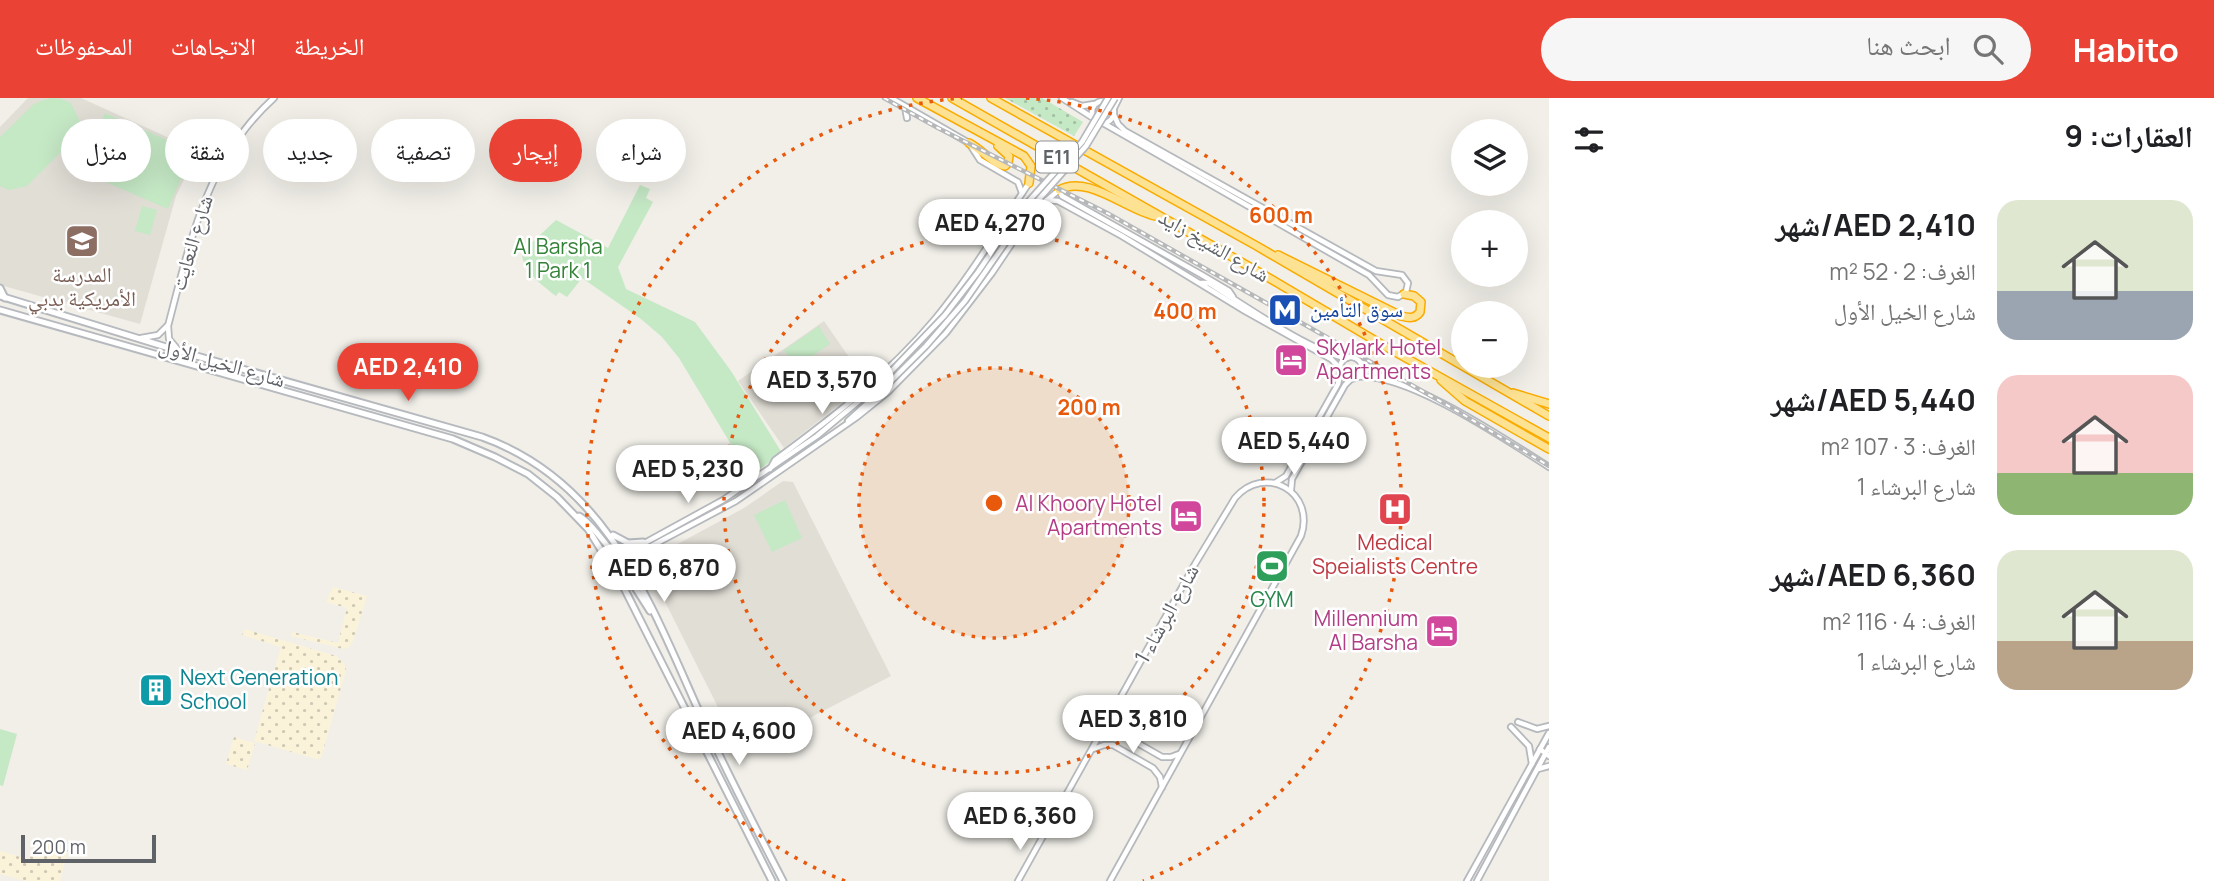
<!DOCTYPE html>
<html lang="ar">
<meta charset="utf-8">
<style>
:root{--surface:#fff;--page:#f6f6f6;--text:#202124;--muted:#757577;--accent:#ea4335}
body{margin:0;font-family:Manrope,"Noto Naskh Arabic",sans-serif;background:var(--page);color:var(--text);direction:rtl;height:100vh;display:flex;flex-direction:column;font-size:26px;white-space:nowrap}
*{box-sizing:border-box;margin:0}
p{font-size:23px;color:var(--muted)}
.icon{flex:none;width:38px;height:38px;fill:none;stroke:currentColor;stroke-width:2;stroke-linecap:round;stroke-linejoin:round}
.map{position:relative;flex:1;overflow:hidden;direction:ltr}
.details{display:flex;flex-direction:column;background:var(--surface);width:665px}
.details>*{flex:none}
.guide{position:absolute;left:21px;top:21px;width:665px;height:63px;direction:rtl;display:flex;gap:14px}
.controls{position:absolute;left:1451px;top:21px;display:grid;gap:14px}
.controls a{display:grid;place-items:center;width:77px;height:77px;border-radius:50%;background:var(--surface);box-shadow:0 7px 28px #0002;font-size:35px}
.scale{position:absolute;left:21px;bottom:18px;width:135px;box-sizing:border-box;padding-left:7px;border:4px solid #5f6368;border-top:0;font-size:19px;line-height:24px;white-space:nowrap;color:#5f6368;-webkit-text-stroke:5px #fff;paint-order:stroke}
.price{position:absolute;translate:-50% -60px;padding:0 16px;border-radius:24px;background:#fff;color:#222;font-size:23px;line-height:46px;filter:drop-shadow(0 2px 4px #0008)}
.price::after{content:'';position:absolute;left:50%;top:42px;width:21px;height:16px;margin-left:-10px;background:inherit;clip-path:polygon(0 0,100% 0,50% 100%)}
.price.current{background:var(--accent);color:#fff}
ul{padding:0;list-style:none}
li{display:flex;align-items:center;gap:21px;height:175px;padding:0 21px}
li span{display:grid;place-items:center;flex:none;width:196px;height:140px;border-radius:21px;color:#555}
li>.icon{margin-inline-start:auto}
span .icon{width:84px;height:84px;fill:#fffc;stroke-width:1}
li b{font-size:30px}
h2{display:flex;justify-content:space-between;align-items:center;height:84px;padding:0 21px;font-size:30px}
.pill{padding:0 24px;border-radius:32px;background:var(--surface);box-shadow:0 7px 28px #0002;font-size:24px;line-height:63px}
.pill.current{background:var(--accent);color:#fff}
header{display:flex;align-items:center;gap:42px;box-sizing:border-box;height:98px;padding:0 35px;background:var(--accent);color:#fff}
header strong{font-size:33px}
nav{display:flex;gap:38px;margin-inline-start:auto;font-size:24px}
.search{width:490px;height:63px;background:var(--page);display:flex;align-items:center;gap:18px;box-sizing:border-box;padding:0 24px;border-radius:38px;color:var(--muted);font-size:26px}
main{display:flex;flex:1;min-height:0}
.map>svg:first-child{display:block}
.education{fill:#e1ded6}
.grass{fill:url(#grass-dots)}
.sand{fill:url(#sand-dots)}
.park{fill:#c5e8c5}
.lines{fill:none;stroke-linecap:round;stroke-linejoin:round}
.tertiary-casing{stroke:#b5b8bc;stroke-width:8}
.secondary-casing{stroke:#b6babf;stroke-width:9}
.motorway-casing{stroke:#f9ab00;stroke-width:10}
.tertiary{stroke:#fff;stroke-width:4.5}
.secondary{stroke:#fff;stroke-width:5}
.motorway{stroke:#fde293;stroke-width:7}
.rail-casing{stroke:#b6b7b8;stroke-width:4.5}
.rail{stroke:#fff;stroke-width:2;stroke-dasharray:5;stroke-linecap:butt}
.tertiary-bridge-casing{stroke:#b5b8bc;stroke-width:8;stroke-linecap:butt}
.tertiary-bridge{stroke:#fff;stroke-width:4.5}
.ring{fill:none;stroke:#e8590c;stroke-width:3.5;stroke-dasharray:3.5 7}
.labels{text-anchor:middle;stroke-width:5;stroke-linejoin:round;paint-order:stroke}
.shield{fill:#fff;stroke:#8f9295;stroke-width:2}
.shield-label{font-size:19px;font-weight:bold;fill:#5f6368}
.street-label{font-size:21px;fill:#5f6368;stroke:#fff}
.park-label{font-size:21px;fill:#348238;stroke:#fff}
.education-label{font-size:21px;fill:#785e54;stroke:#fff}
.transit-label{font-size:21px;fill:#164399;stroke:#fff;text-anchor:start}
.hotel-label{font-size:21px;fill:#b23c85;stroke:#fff;text-anchor:end}
.health-label{font-size:21px;fill:#be3a42;stroke:#fff}
.leisure-label{font-size:21px;fill:#27864d;stroke:#fff}
.culture-label{font-size:21px;fill:#0d838f;stroke:#fff;text-anchor:start}
.centre{fill:#e8590c;stroke:#fff;stroke-width:3.5}
.ring-label{font-size:21px;text-anchor:middle;font-weight:bold;fill:#e8590c;stroke:#fff;stroke-width:5;stroke-linejoin:round;paint-order:stroke}
</style>
<header>
<strong>Habito</strong>
<div class="search"><svg class="icon" aria-label="search" viewBox="0 0 24 24"><circle cx="10" cy="10" r="6"/><path d="M15 15l6 6"/></svg>ابحث هنا</div>
<nav><a>الخريطة</a><a>الاتجاهات</a><a>المحفوظات</a></nav>
</header>
<main>
<section class="details">
<h2>العقارات: 9<svg class="icon" aria-label="filters" viewBox="0 0 24 24"><path d="M4 7h16M4 17h16"/><circle cx="9" cy="7" r="2"/><circle cx="15" cy="17" r="2"/></svg></h2>
<ul>
<li><span style="background:linear-gradient(#dfe7d0 65%,#9aa5b1 0)"><svg class="icon" aria-label="home" viewBox="0 0 24 24"><path d="M3 11l9-7 9 7M6 9v11h12V9"/></svg></span><div><b>AED 2,410/شهر</b><p>الغرف: 2 · 52 m²</p><p>شارع الخيل الأول</p></div></li>
<li><span style="background:linear-gradient(#f6c9c9 70%,#8fb573 0)"><svg class="icon" aria-label="home" viewBox="0 0 24 24"><path d="M3 11l9-7 9 7M6 9v11h12V9"/></svg></span><div><b>AED 5,440/شهر</b><p>الغرف: 3 · 107 m²</p><p>شارع البرشاء 1</p></div></li>
<li><span style="background:linear-gradient(#dfe7d0 65%,#b9a48a 0)"><svg class="icon" aria-label="home" viewBox="0 0 24 24"><path d="M3 11l9-7 9 7M6 9v11h12V9"/></svg></span><div><b>AED 6,360/شهر</b><p>الغرف: 4 · 116 m²</p><p>شارع البرشاء 1</p></div></li>
</ul>
</section>
<div class="map">
<svg width="1549" height="783" viewBox="0 0 1549 783">
<defs>
<pattern id="grass-dots" width="8" height="8" patternUnits="userSpaceOnUse" patternTransform="scale(1.75)"><rect width="8" height="8" fill="#c5e8c5"/><path d="M2 2h.1M6 6h.1" fill="none" stroke="#a3c0a4" stroke-width="1.8" stroke-linecap="round"/></pattern>
<pattern id="sand-dots" width="8" height="8" patternUnits="userSpaceOnUse" patternTransform="scale(1.75)"><rect width="8" height="8" fill="#fbf3d9"/><path d="M2 2h.1M6 6h.1" fill="none" stroke="#cec8b4" stroke-width="1.8" stroke-linecap="round"/></pattern>
</defs>
<rect width="100%" height="100%" fill="#f1efe8"/>
<g class="education">
<path d="M28,0H81L198,53L176,98L140,226L0,187V29Z"/>
<path d="M824,223L867,285L784,350L738,283Z"/>
<path d="M783,383L793,384L891,578L741,655L648,470L650,461L744,410Z"/>
</g>
<path class="grass" d="M1005,0H1042L1083,24L1074,38Z"/>
<g class="sand">
<path d="M333,489L367,498L353,543L349,549L343,551L291,538L292,534L338,545L347,510L326,504Z"/>
<path d="M245,531L336,558L344,565L346,572L321,660L316,661L254,643L281,549L242,537Z"/>
<path d="M234,639L255,645L247,672L226,666Z"/>
<path d="M36,742L68,752L60,783H25L0,776V753L29,761Z"/>
</g>
<g class="park">
<path d="M49,0H59L71,5L80,24L71,44L27,88L9,92L0,88V39L34,6Z"/>
<path d="M105,15L193,53L168,111L80,73Z"/>
<path d="M640,87L650,91L646,100L653,104L618,169L626,191L695,224L731,273L782,355L750,378L679,260L662,239L641,221L582,180L567,199L559,194L556,198C543,188 521,172 522,154L556,122L608,150Z"/>
<path d="M142,108L157,112L150,137L135,133Z"/>
<path d="M819,228L830,246L796,269L784,252Z"/>
<path d="M785,402L802,440L772,454L754,417Z"/>
<path d="M0,631L17,636L3,688L0,687Z"/>
</g>
<g class="lines">
<g class="tertiary-casing">
<g id="tertiary">
<path d="M891,0L969,45L980,62L1018,84L1022,95"/>
<path d="M1062,0L1093,20"/>
<circle cx="1103" cy="14" r="11"/>
<path d="M1072,4L1082,8L1094,6"/>
<path d="M905,9L907,20"/>
<path d="M1114,10L1119,0"/>
<path d="M1103,25L1369,177L1388,197L1398,199L1406,194L1408,185L1402,177L1376,173L1125,33L1118,26L1114,17"/>
<path d="M1046,102L1058,103L1122,138L1245,213L1331,261L1340,270"/>
<path d="M1201,185H1209C1241,205 1312,255 1347,260"/>
<path d="M141,240L158,237L167,228"/>
<path d="M179,253L169,241L168,228C190,144 207,60 274,0"/>
<circle cx="1351" cy="270" r="11"/>
<path d="M1362,265L1384,279"/>
<path d="M1355,279C1404,272 1506,342 1549,369"/>
<path d="M848,323L882,292"/>
<path d="M770,371L775,362C832,320 889,276 935,221C970,179 998,131 1029,85"/>
<path d="M1275,385L1286,378L1338,286L1341,274"/>
<path d="M1291,392L1292,381L1345,287L1352,280"/>
<path d="M610,464L723,402L817,338L878,287"/>
<path d="M613,470L642,453L736,403L857,319L888,294L946,235L992,175L1033,114L1059,92L1062,98L1202,177L1229,193L1233,199"/>
<path d="M1112,615L1113,626L1120,635L1162,659H1171L1179,656"/>
<path d="M1518,624L1537,631L1549,628"/>
<path d="M1511,629L1529,648L1532,666"/>
<path d="M1093,651L1104,647H1113L1153,670L1160,679L1162,689"/>
<path d="M1540,651L1549,658"/>
<path d="M1538,671L1549,668"/>
<path d="M1018,783L1195,466L1235,400C1265,365 1316,394 1301,438L1110,783"/>
<path d="M1467,783L1549,635"/>
<path d="M1477,783L1549,649"/>
</g>
</g>
<g class="secondary-casing">
<g id="secondary">
<path d="M0,190L5,200"/>
<path d="M0,198L179,253L482,339C609,384 651,508 702,620C727,675 755,729 783,783"/>
<path d="M0,212L453,341L495,359L528,376L557,399L588,431L622,486L772,783"/>
<path d="M579,418C595,426 612,461 626,462"/>
<path d="M613,437L628,445L643,444"/>
<path d="M642,453L638,472L642,488"/>
<path d="M610,464L617,465L622,469L650,513"/>
</g>
</g>
<g class="motorway-casing">
<g id="motorway">
<path d="M917,0L1024,58L1031,68L1029,85"/>
<path d="M952,0L1264,177L1381,246L1549,340"/>
<path d="M991,0L1255,147L1549,318"/>
<path d="M969,45C981,51 994,67 1005,68L1008,65L1009,58L998,48"/>
<path d="M1059,92C1087,76 1125,111 1155,118"/>
<path d="M1278,157L1401,218C1409,220 1415,221 1420,214L1421,204L1414,198L1404,196"/>
<path d="M1441,282L1465,303L1549,351"/>
<path d="M1513,295L1549,306"/>
</g>
</g>
<use href="#tertiary" class="tertiary"/>
<use href="#secondary" class="secondary"/>
<use href="#motorway" class="motorway"/>
<g class="rail-casing">
<path id="rail" d="M884,0L938,30L1107,115L1454,311L1549,368"/>
</g>
<use href="#rail" class="rail"/>
<g class="tertiary-bridge-casing">
<g id="tertiary-bridge">
<path d="M878,287L945,217L978,174L1019,114L1082,44L1108,0"/>
<path d="M882,292L926,248L965,203L1024,118L1086,48L1115,0"/>
</g>
</g>
<use href="#tertiary-bridge" class="tertiary-bridge"/>
</g>
<circle cx="994" cy="405" r="135" fill="#e8590c" fill-opacity=".12"/>
<g class="ring">
<circle cx="994" cy="405" r="135"/>
<circle cx="994" cy="405" r="270"/>
<path d="M845 783A406 406 0 0 1 962 0M1026 0A406 406 0 0 1 1143 783"/>
</g>
<defs>
<g id="school-square" transform="scale(1.75)"><rect x="-9" y="-9" width="18" height="18" rx="4" fill="#8d6e63" stroke="#fff"/><path d="M0-5L7-2L0 1L-7-2ZM-4 1L0 2.5L4 1V4Q0 6-4 4Z" fill="#fff"/></g>
<g id="metro-square" transform="scale(1.75)"><rect x="-9" y="-9" width="18" height="18" rx="4" fill="#1a4fb4" stroke="#fff"/><path d="M-5.5 5V-5H-3L0 0L3-5H5.5V5H3V-.5L0 4L-3-.5V5Z" fill="#fff"/></g>
<g id="hotel-square" transform="scale(1.75)"><rect x="-9" y="-9" width="18" height="18" rx="4" fill="#d1479c" stroke="#fff"/><path d="M-6-4.5h1.5V1H6V5H4.5V3h-9V5H-6ZM-4 0a1.8 1.8 0 1 1 3.6 0ZM.5 0V-2.5h3Q6-2.5 6 0Z" fill="#fff"/></g>
<g id="hospital-square" transform="scale(1.75)"><rect x="-9" y="-9" width="18" height="18" rx="4" fill="#e0444e" stroke="#fff"/><path d="M-5-5h3v3.5h4V-5h3V5h-3V1.5h-4V5h-3Z" fill="#fff"/></g>
<g id="stadium-square" transform="scale(1.75)"><rect x="-9" y="-9" width="18" height="18" rx="4" fill="#2e9e5b" stroke="#fff"/><path d="M0-5a6.5 5 0 1 0 0 10a6.5 5 0 1 0 0-10ZM-3.5-1.8h7v3.6h-7Z" fill="#fff"/></g>
<g id="building-square" transform="scale(1.75)"><rect x="-9" y="-9" width="18" height="18" rx="4" fill="#0f9aa8" stroke="#fff"/><path d="M-4-6H4V6H1V3H-1V6H-4ZM-2.5-4.3h1.7v1.8h-1.7ZM.8-4.3h1.7v1.8H.8ZM-2.5-1h1.7V.8h-1.7ZM.8-1h1.7V.8H.8Z" fill="#fff"/></g>
</defs>
<g fill-rule="evenodd">
<use href="#school-square" x="82" y="143"/>
<use href="#metro-square" x="1285" y="212"/>
<use href="#hotel-square" x="1291" y="262"/>
<use href="#hospital-square" x="1395" y="411"/>
<use href="#hotel-square" x="1186" y="418"/>
<use href="#stadium-square" x="1272" y="468"/>
<use href="#hotel-square" x="1442" y="533"/>
<use href="#building-square" x="156" y="592"/>
</g>
<g class="labels">
<rect class="shield" x="1036" y="43.5" width="42" height="31" rx="5"/>
<g class="shield-label">
<text x="1057" y="66">E11</text>
</g>
<g class="street-label">
<text transform="translate(192 145) rotate(-73)" y="7">شارع النعايت</text>
<text transform="translate(1214 148) rotate(30)" y="7">شارع الشيخ زايد</text>
<text transform="translate(222 265) rotate(16)" y="7">شارع الخيل الأول</text>
<text transform="translate(1167 516) rotate(-61)" y="7">شارع البرشاء 1</text>
</g>
<g class="park-label">
<text x="558" y="156">Al Barsha<tspan x="558" dy="24">1 Park 1</tspan></text>
</g>
<g class="education-label">
<text x="82" y="184">المدرسة<tspan x="82" dy="24">الأمريكية بدبي</tspan></text>
</g>
<g class="transit-label">
<text x="1310" y="219">سوق التأمين</text>
</g>
<g class="hotel-label">
<text x="1316" y="257" text-anchor="start">Skylark Hotel<tspan x="1316" dy="24">Apartments</tspan></text>
<text x="1162" y="413">Al Khoory Hotel<tspan x="1162" dy="24">Apartments</tspan></text>
<text x="1418" y="528">Millennium<tspan x="1418" dy="24">Al Barsha</tspan></text>
</g>
<g class="health-label">
<text x="1395" y="452">Medical<tspan x="1395" dy="24">Speialists Centre</tspan></text>
</g>
<g class="leisure-label">
<text x="1272" y="509">GYM</text>
</g>
<g class="culture-label">
<text x="180" y="587">Next Generation<tspan x="180" dy="24">School</tspan></text>
</g>
</g>
<circle cx="994" cy="405" r="10" class="centre"/>
<g class="ring-label">
<text x="1281" y="125">600 m</text>
<text x="1185" y="221">400 m</text>
<text x="1089" y="317">200 m</text>
</g>
</svg>
<div class="controls">
<a><svg class="icon" aria-label="layers" viewBox="0 0 24 24"><path d="M12 4l9 5-9 5-9-5zM3 14l9 5 9-5"/></svg></a>
<a>+</a>
<a>−</a>
</div>
<div class="scale">200 m</div>
<b class="price" style="left:990px;top:161px">AED 4,270</b>
<b class="price current" style="left:408px;top:305px">AED 2,410</b>
<b class="price" style="left:822px;top:318px">AED 3,570</b>
<b class="price" style="left:1294px;top:379px">AED 5,440</b>
<b class="price" style="left:688px;top:407px">AED 5,230</b>
<b class="price" style="left:664px;top:506px">AED 6,870</b>
<b class="price" style="left:1133px;top:657px">AED 3,810</b>
<b class="price" style="left:739px;top:669px">AED 4,600</b>
<b class="price" style="left:1020px;top:754px">AED 6,360</b>
<div class="guide">
<a class="pill">شراء</a>
<a class="pill current">إيجار</a>
<a class="pill">تصفية</a>
<a class="pill">جديد</a>
<a class="pill">شقة</a>
<a class="pill">منزل</a>
</div>
</div>
</main>
